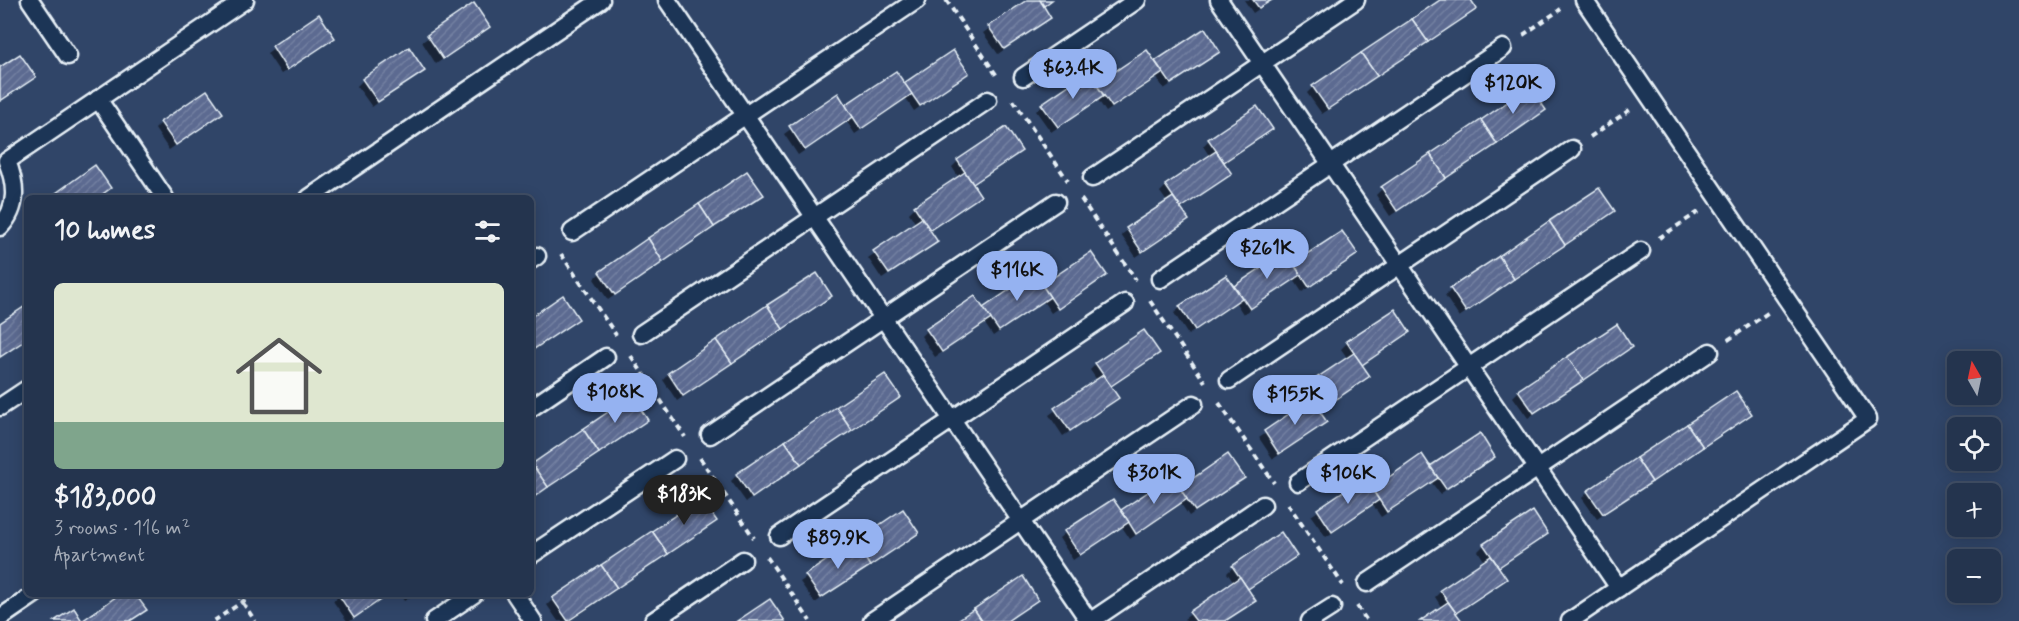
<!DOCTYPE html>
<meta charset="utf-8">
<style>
:root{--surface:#24344e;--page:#303f58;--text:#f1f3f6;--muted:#a3aab6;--line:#414f66;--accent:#95b2f1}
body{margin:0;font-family:Mynerve,sans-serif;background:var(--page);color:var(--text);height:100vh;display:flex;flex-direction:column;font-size:22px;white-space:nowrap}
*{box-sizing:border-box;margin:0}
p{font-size:20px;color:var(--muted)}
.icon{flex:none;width:33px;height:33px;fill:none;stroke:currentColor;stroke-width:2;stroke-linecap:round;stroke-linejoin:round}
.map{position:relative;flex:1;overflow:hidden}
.side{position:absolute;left:24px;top:195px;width:510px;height:402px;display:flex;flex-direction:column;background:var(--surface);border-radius:9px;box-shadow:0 3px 15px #0003,0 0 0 2px var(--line)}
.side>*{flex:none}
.needle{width:39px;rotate:351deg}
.controls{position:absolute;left:1947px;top:351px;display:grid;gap:12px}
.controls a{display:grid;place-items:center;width:54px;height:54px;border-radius:9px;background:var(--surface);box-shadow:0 3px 15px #0003,0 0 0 2px var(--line);font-size:30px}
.price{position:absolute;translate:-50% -51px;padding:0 14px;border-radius:21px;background:var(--accent);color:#111;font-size:20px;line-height:39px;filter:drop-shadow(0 2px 3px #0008)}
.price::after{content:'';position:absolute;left:50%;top:36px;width:18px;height:14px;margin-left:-9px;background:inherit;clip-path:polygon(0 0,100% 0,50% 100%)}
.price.selected{background:#222;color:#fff}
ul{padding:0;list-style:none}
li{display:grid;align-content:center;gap:12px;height:318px;padding:0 30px}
li span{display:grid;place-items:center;height:186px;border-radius:9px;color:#555}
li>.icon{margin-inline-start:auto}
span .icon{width:108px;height:108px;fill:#fffc;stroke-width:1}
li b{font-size:26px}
h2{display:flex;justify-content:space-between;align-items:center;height:72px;padding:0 30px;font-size:26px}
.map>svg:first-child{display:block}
.shadow{fill:#0007}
.building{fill:url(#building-hatch);stroke:#e8f1f8;stroke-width:1.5}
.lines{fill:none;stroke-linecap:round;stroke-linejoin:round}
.lane-casing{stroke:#e8f1f8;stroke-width:21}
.path{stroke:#e8f1f8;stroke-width:4;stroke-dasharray:6 4.5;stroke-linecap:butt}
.lane{stroke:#1d3557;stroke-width:16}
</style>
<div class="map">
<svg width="2019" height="621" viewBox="0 0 2019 621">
<defs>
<pattern id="building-hatch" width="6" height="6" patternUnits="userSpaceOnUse" patternTransform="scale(1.5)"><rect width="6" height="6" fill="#5b6a91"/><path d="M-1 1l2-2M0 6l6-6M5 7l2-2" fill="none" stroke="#7380a1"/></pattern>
</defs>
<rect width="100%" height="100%" fill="#304568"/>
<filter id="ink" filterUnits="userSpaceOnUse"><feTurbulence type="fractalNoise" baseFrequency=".0167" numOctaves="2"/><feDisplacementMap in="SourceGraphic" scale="12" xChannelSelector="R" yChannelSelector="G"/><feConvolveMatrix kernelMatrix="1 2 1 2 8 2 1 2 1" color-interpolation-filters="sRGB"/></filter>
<g filter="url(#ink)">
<g class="shadow">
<path d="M1029,0H1053L1043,7L1050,17L998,54L983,33Z"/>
<path d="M1244,0H1272L1253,13Z"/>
<path d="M1443,0H1469L1475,9L1322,114L1307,93L1313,87Z"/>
<path d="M474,6L488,27L436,64L422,42Z"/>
<path d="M318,16L327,44L281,74L267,53Z"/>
<path d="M1204,30L1218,52L1164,89L1157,78L1106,112L1098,100L1051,132L1036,111L1042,105L1096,86L1147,52L1155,63Z"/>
<path d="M423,70L372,107L357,86L363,80Z"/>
<path d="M967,73L914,111L906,99L855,134L847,122L798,155L784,134L837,95L845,107Z"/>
<path d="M1544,110L1390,216L1376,195L1382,189Z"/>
<path d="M221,113L169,150L155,129L161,123Z"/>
<path d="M1271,129L1223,164L1230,174L1180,210L1187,220L1181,226L1136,257L1121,235L1167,202L1160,192L1166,186L1210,157L1203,146L1209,140Z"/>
<path d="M1020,151L972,185L979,195L973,201L929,231L936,241L930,247L882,279L868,258L916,224L909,213L915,207L959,178L952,167L958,161Z"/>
<path d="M1598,191L1613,211L1607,217L1459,317L1445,296L1451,290Z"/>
<path d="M762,194L608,300L594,279L600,273Z"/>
<path d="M1341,233L1356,254L1302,292L1294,280L1243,314L1236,303L1188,335L1174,313L1180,308L1234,288L1285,254L1293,265Z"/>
<path d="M1105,275L1051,313L1043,301L993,336L985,324L935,357L921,336L927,330L982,310Z"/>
<path d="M830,295L677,401L663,380L668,374Z"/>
<path d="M1394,311L1409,332L1361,366L1368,376L1362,382L1318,412L1325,422L1319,428L1273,459L1259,438L1305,405L1298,395L1304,389L1348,359L1341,349L1347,343Z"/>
<path d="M577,318L571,324L531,352V319Z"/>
<path d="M1630,347L1528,418L1513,397L1519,391Z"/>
<path d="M1158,353L1110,387L1117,398L1111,404L1063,436L1049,415L1097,380L1090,370L1096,364Z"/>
<path d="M899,397L746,502L731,481L737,475Z"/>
<path d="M1750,414L1597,519L1582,498L1588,492Z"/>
<path d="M646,419L640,425L531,499V466Z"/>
<path d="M1479,435L1494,456L1440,494L1432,483L1381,517L1373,505L1326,537L1311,516L1363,479L1371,491L1422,456L1430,468Z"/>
<path d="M1171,478L1179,490L1243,478L1189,516L1181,504L1130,539L1122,527L1073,560L1059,538L1065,533L1112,501L1120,512Z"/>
<path d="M903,511L911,538L815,603L800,582Z"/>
<path d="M715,521L570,621H558L547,605L553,599Z"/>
<path d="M1546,534L1498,569L1505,579L1455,615L1460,621H1422L1442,608L1435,597L1441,591L1485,562L1478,551L1484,545Z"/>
<path d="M1295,556L1247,590L1254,600L1226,621H1186L1184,619L1234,583L1227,573L1233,567Z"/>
<path d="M342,594H390L350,621H347L333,601Z"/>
<path d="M400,594H415L404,601Z"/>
</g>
<g class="building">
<path d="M1027,0H1040L1051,18L1004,49L988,26Z"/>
<path d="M1040,0H1052L1044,6Z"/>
<path d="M1253,0H1272L1259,8Z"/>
<path d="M1440,0H1471L1477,9L1428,42L1412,19Z"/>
<path d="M474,3L490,27L443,59L427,35Z"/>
<path d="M319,14L335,38L287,70L272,46Z"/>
<path d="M1412,19L1428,42L1377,76L1361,53Z"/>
<path d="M1205,28L1220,52L1171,84L1155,61Z"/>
<path d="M409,47L425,71L378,102L362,79Z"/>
<path d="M953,50L969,73L920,106L904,83Z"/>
<path d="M1147,50L1163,73L1112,107L1096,84Z"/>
<path d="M1361,53L1377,76L1328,109L1312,86Z"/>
<path d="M20,54L36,77L0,101V67Z"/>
<path d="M896,71L912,94L861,129L845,105Z"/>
<path d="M1088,72L1104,96L1058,127L1041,104Z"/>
<path d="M1530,87L1546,110L1497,144L1481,120Z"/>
<path d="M207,90L223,113L176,145L160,122Z"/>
<path d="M838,93L853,117L805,150L789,126Z"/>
<path d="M1257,106L1273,129L1224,162L1208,139Z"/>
<path d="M1481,120L1497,144L1446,178L1430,154Z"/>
<path d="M1006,127L1022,151L973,184L957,160Z"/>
<path d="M1216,151L1232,174L1181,208L1165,185Z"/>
<path d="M1430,154L1446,178L1397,211L1381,187Z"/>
<path d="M95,165L111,188L97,198H49Z"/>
<path d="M747,171L764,195L714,227L699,204Z"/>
<path d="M965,172L981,196L930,230L914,206Z"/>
<path d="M1599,188L1615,211L1565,245L1549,221Z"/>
<path d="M1173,197L1189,220L1142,252L1126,228Z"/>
<path d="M699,204L714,227L663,262L648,238Z"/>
<path d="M922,218L938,242L889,274L873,251Z"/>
<path d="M1549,221L1565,245L1514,279L1499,256Z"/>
<path d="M1342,231L1358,254L1309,287L1293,263Z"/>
<path d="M648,238L663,262L615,295L599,272Z"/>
<path d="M1091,252L1107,275L1058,309L1042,285Z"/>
<path d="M1285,252L1301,275L1250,309L1234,286Z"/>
<path d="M1499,256L1514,279L1466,312L1450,288Z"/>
<path d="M817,273L832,296L783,329L767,305Z"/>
<path d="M1034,273L1050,297L999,331L983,308Z"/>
<path d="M1226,275L1242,298L1195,330L1179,306Z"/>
<path d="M563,295L579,319L531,351V317Z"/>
<path d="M975,296L991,319L942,352L926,329Z"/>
<path d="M27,305V339L0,357V323Z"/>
<path d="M767,305L783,329L732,363L716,340Z"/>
<path d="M1395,309L1410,332L1362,365L1346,341Z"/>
<path d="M1617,324L1632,347L1584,380L1567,357Z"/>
<path d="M1144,330L1160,353L1111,386L1095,363Z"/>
<path d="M716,340L732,363L683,396L668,373Z"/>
<path d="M1354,353L1370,376L1319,411L1303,387Z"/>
<path d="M1567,357L1584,380L1534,413L1518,390Z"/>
<path d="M885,374L901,397L852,430L836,407Z"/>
<path d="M1103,375L1119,398L1070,431L1054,408Z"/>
<path d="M1736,391L1752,414L1703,447L1687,424Z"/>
<path d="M632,396L648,420L599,453L583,429Z"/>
<path d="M1311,399L1327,422L1279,454L1264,431Z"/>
<path d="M836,407L852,430L801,464L785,441Z"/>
<path d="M1687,424L1703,447L1652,482L1636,458Z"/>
<path d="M583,429L599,453L548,487L532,464Z"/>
<path d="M1480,433L1495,457L1446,489L1430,466Z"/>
<path d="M785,441L801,464L752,498L736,474Z"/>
<path d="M1228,454L1245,478L1195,511L1179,488Z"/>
<path d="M1422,454L1438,478L1387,512L1372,489Z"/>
<path d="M1636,458L1652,482L1603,514L1587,491Z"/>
<path d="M532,464L548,487L531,499V465Z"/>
<path d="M1172,476L1187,499L1136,534L1121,510Z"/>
<path d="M1364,477L1379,500L1332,532L1317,509Z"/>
<path d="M701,498L717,521L668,554L652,531Z"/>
<path d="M1113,499L1129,522L1080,555L1064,531Z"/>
<path d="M903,509L919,533L870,566L854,542Z"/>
<path d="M1533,511L1548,534L1499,567L1483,544Z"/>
<path d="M652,531L668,554L617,588L601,565Z"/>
<path d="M1281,532L1297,556L1248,589L1232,566Z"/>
<path d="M854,542L870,566L821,598L805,575Z"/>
<path d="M1491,556L1507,579L1456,613L1440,590Z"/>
<path d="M601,565L617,588L568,621L552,598Z"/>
<path d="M1023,576L1038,600L1007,621H982L974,609Z"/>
<path d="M1240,577L1256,601L1225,621H1196L1189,612Z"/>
<path d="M120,594H135L147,610L130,621H82Z"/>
<path d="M338,594H389L354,618Z"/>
<path d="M770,599L785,621H737Z"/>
<path d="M1448,602L1462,621H1420Z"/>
<path d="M74,608L82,621H54Z"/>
<path d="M974,609L982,621H956Z"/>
</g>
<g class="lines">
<g class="lane-casing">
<g id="lane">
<path d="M30,0L68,56"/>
<path d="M667,0L1089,621"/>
<path d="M1219,0L1619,588"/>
<path d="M1023,77L1137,0"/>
<path d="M98,99L165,198"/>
<path d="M1092,178L1356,0"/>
<path d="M309,198L601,0"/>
<path d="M0,227C19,207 16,184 7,161L245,0"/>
<path d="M572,232L917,0"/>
<path d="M531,260L537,256"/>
<path d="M1160,279L1503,48"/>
<path d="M641,334L988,100"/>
<path d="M1229,380L1572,149"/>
<path d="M0,407L27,389"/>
<path d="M531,408L606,357"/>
<path d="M710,435L1056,202"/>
<path d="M1298,482L1641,251"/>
<path d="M779,536L1125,303"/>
<path d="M531,555L675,459"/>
<path d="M1367,583L1710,352"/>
<path d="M515,594L533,621"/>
<path d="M0,618L35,594"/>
<path d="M434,621L474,594"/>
<path d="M653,621L743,560"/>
<path d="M872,621L1194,404"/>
<path d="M1091,621L1263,505"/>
<path d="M1310,621L1332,607"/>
<path d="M1570,621L1868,419L1584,0"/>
</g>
</g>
<g class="path">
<path d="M946,0L997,76"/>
<path d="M1523,35L1561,9"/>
<path d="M1013,100L1068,181"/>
<path d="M1590,137L1631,109"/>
<path d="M1081,199L1136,280"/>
<path d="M1659,238L1700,211"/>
<path d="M561,254L616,335"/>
<path d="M1150,301L1205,382"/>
<path d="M1728,340L1769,312"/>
<path d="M631,356L685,437"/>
<path d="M1219,403L1274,483"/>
<path d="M700,458L754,538"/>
<path d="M1288,504L1343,585"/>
<path d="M767,557L810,621"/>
<path d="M237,594L255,621"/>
<path d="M1357,606L1367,621"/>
<path d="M214,621L254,594"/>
</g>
<use href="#lane" class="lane"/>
</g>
</g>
</svg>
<div class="controls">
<a><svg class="needle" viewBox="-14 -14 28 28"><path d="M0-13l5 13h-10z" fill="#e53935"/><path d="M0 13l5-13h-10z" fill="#a3aab6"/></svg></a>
<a><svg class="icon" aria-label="locate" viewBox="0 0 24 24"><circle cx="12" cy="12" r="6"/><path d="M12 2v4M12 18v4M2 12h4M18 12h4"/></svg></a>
<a>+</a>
<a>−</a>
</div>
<b class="price" style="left:1073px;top:100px">$63.4K</b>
<b class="price" style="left:1513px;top:115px">$120K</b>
<b class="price" style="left:1267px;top:280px">$261K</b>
<b class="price" style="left:1017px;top:302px">$116K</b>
<b class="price" style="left:615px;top:424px">$108K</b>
<b class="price" style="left:1295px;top:426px">$155K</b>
<b class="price" style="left:1154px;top:505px">$301K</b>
<b class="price" style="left:1348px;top:505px">$106K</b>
<b class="price selected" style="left:684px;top:526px">$183K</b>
<b class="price" style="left:838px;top:570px">$89.9K</b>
<section class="side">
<h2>10 homes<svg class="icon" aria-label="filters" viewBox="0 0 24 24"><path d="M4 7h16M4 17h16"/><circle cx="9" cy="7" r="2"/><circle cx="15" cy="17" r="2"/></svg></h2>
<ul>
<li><span style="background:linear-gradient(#dfe7d0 75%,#7fa58c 0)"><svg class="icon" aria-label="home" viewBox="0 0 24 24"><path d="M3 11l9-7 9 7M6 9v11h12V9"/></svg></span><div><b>$183,000</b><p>3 rooms · 116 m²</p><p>Apartment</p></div></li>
</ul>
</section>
</div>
